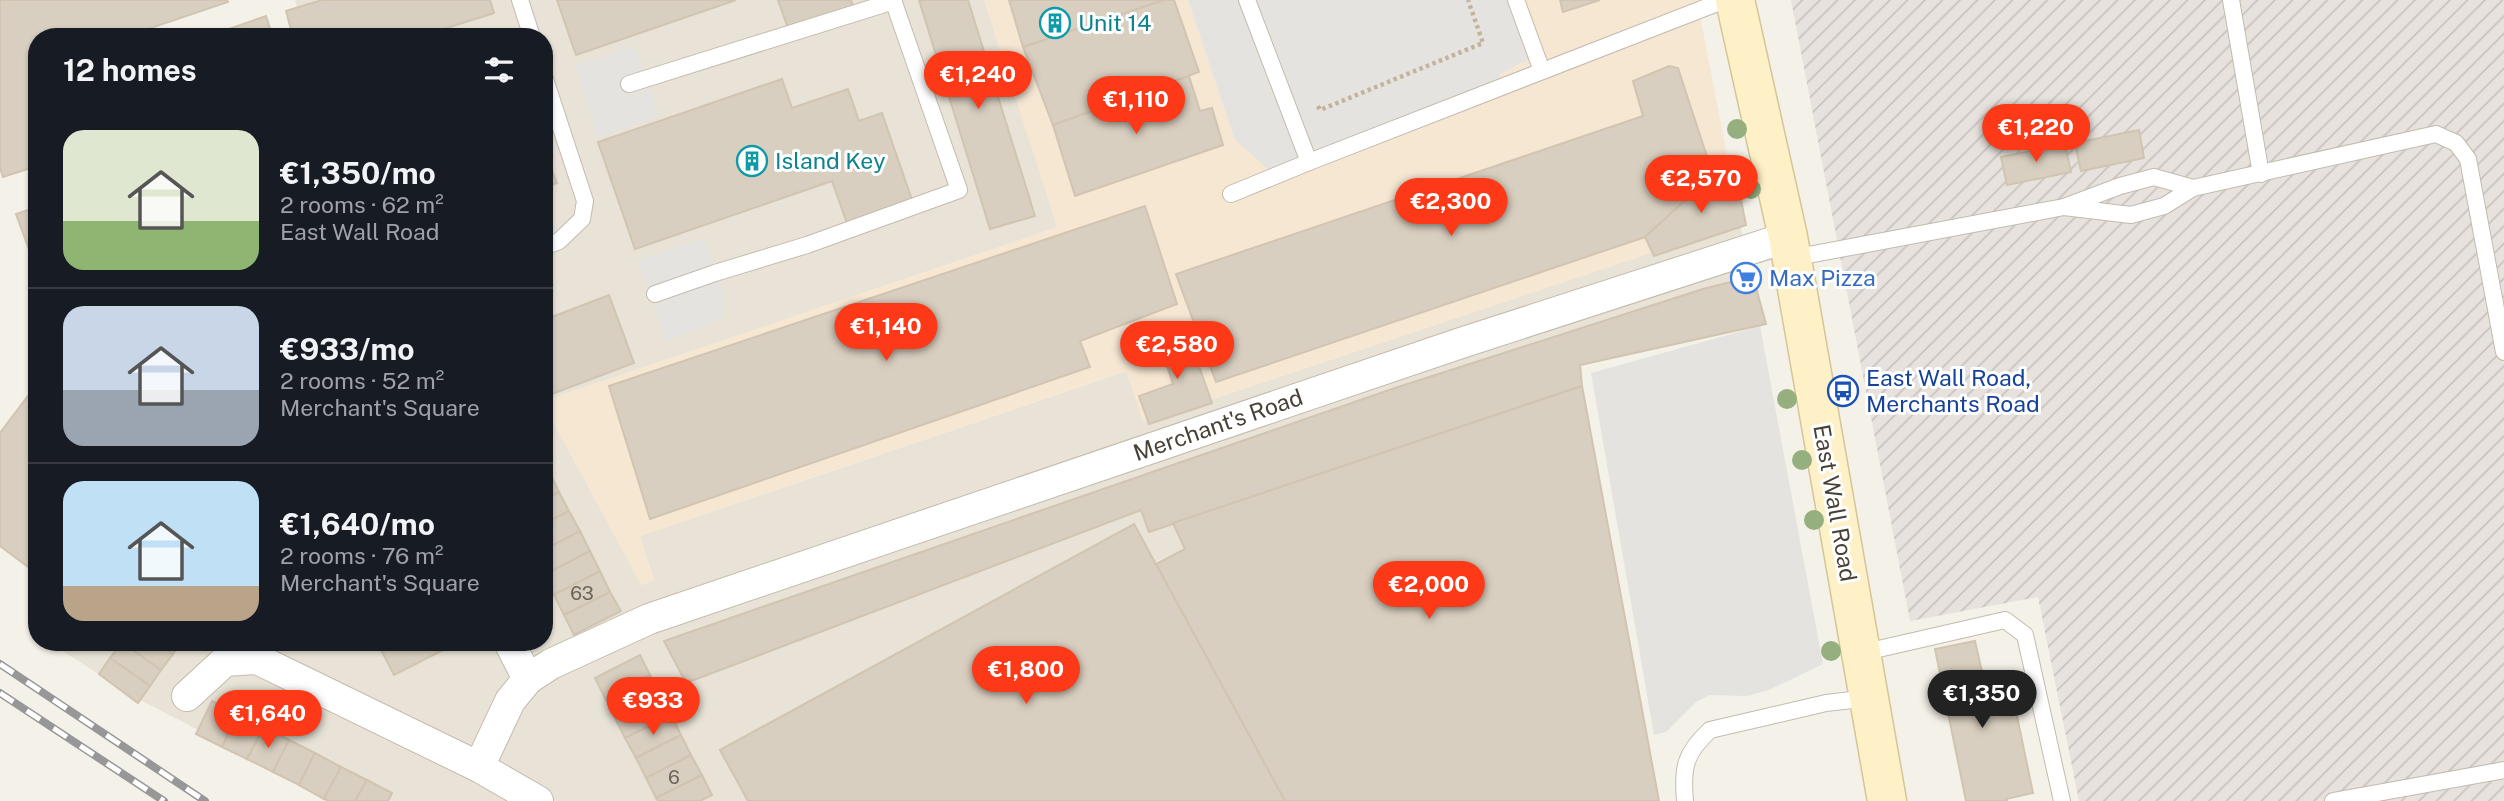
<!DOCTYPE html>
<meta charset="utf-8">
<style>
:root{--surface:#171b24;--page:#242831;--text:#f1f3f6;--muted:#9ea1a6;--line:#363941;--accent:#fd3917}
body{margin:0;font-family:"Public Sans",sans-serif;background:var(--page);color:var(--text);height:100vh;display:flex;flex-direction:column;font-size:26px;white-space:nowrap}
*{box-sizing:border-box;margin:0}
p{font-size:23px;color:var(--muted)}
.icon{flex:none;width:38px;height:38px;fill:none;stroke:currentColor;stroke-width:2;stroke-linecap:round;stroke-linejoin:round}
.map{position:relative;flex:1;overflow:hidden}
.sheet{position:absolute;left:28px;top:28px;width:525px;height:623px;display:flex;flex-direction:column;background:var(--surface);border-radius:28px;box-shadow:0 2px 5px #0004}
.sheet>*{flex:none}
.price{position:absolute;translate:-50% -60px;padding:0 16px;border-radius:24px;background:var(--accent);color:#fff;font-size:23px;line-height:46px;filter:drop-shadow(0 2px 4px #0008)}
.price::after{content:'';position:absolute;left:50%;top:42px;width:21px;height:16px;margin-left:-10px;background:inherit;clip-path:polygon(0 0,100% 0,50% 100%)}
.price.on{background:#222;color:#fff}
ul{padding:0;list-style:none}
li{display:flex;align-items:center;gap:21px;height:175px;padding:0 35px}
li+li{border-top:2px solid var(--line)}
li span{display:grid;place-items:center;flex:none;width:196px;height:140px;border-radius:21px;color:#555}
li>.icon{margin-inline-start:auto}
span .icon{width:84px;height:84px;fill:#fffc;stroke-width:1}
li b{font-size:30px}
h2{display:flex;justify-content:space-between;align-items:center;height:84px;padding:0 35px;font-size:30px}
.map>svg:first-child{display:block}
.residential{fill:#e8e3d6}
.commercial{fill:#f6e7d3}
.industrial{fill:url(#industrial-furrows)}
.parking{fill:#e5e3e0}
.building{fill:#d9cfc0;stroke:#d1c4b0;stroke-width:2}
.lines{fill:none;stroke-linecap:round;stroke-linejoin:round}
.service-casing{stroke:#c3bbad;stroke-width:18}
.minor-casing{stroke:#c3bbad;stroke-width:32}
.secondary-casing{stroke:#d5c597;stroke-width:41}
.path{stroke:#c2b49b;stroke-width:4.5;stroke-dasharray:3.5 3.5;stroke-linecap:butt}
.service{stroke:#fff;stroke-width:16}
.minor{stroke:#fff;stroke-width:30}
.secondary{stroke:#fff1c7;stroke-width:38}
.rail-casing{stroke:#979797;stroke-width:8}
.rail{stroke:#fff;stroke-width:5;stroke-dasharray:16;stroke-linecap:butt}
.tree{fill:#95b07e}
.labels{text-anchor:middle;stroke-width:6;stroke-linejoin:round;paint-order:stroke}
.number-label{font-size:19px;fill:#6c6458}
.culture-label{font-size:23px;fill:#0d838f;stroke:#fff;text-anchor:start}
.shop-label{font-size:23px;fill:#366cbe;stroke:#fff;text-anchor:start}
.transit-label{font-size:23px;fill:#164399;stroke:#fff;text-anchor:start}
.street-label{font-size:23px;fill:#484136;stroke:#fff}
</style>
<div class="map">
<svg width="2504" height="801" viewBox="0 0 2504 801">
<defs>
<pattern id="industrial-furrows" width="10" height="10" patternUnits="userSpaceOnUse" patternTransform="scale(1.75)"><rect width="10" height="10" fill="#e7e2dd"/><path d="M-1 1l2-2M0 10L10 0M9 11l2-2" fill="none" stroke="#c8c3be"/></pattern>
</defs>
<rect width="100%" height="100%" fill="#f4f1e8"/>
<g class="residential">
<path d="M295,0H984L1058,227L544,401V37H286L284,31L303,25Z"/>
<path d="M1740,223L1760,326L1576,364L1173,524L1185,549L721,749L749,801H337L136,698L61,650L67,642H544V405L642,585L654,580L640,536L1127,371L1144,422Z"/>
</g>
<path class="commercial" d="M984,0H1697L1740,223L1143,422L1126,371L640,536L654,580L641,585L544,405V401L1057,227Z"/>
<path class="industrial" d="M1791,0H2504V801H2079L2038,597L1910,621Z"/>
<g class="parking">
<path d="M1188,0H1522L1539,54L1500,74L1501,88L1274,174L1235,140Z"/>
<path d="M635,46L659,117L598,137L575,66Z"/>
<path d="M704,239L724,297L722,319L666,341L638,260Z"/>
<path d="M1760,326L1823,664L1769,690L1747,696L1710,695L1696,702L1666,732L1654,735L1591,373Z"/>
</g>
<g class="building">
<path d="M0,0H227L228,2L124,37H37V166L3,177L0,168Z"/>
<path d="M322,0H490L494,13L418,37H293L286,11Z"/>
<path d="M557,0H736L576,55Z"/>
<path d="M778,0H851L854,9L789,31Z"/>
<path d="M919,0H968L1035,216L990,229Z"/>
<path d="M1009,0H1164L1023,47Z"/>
<path d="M1164,0H1174L1199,72L1053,125L1023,47Z"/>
<path d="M1560,0H1600L1563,12Z"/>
<path d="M266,16L273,37H219L217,33Z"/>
<path d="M1669,66L1678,68L1713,175L1645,237L1216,382L1176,274L1643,116L1633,81Z"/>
<path d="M1189,76L1200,111L1212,108L1223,145L1075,196L1053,125Z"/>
<path d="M782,79L792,108L848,89L859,121L882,113L913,203L848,226L832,181L635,249L598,142Z"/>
<path d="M2139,130L2144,158L2081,171L2075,143Z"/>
<path d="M2065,144L2071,172L2007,185L2001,157Z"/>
<path d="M544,151L557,183L544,188Z"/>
<path d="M1735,169L1746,225L1654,256L1645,237L1713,175Z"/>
<path d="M1145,206L1177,304L1080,341L1090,367L650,519L609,386Z"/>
<path d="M37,207V271L16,214Z"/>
<path d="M1746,278L1755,284L1766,324L1580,365L1582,386L1149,532L1141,510L686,683L664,641L1395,388L1703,289Z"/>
<path d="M609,295L634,363L544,397V320Z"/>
<path d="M1186,329L1212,403L1149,424L1139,396L1173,384L1158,339Z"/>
<path d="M37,384V571L35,572L0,546V433Z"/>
<path d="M1582,386L1659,801H1285L1156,564L1185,549L1173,523Z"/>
<path d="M549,471L559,492L544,499V474Z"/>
<path d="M559,492L569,511L544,524V499Z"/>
<path d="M569,511L580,531L544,550V524Z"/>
<path d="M1134,524L1285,801H748L720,750Z"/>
<path d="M580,531L590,551L544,575V550Z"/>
<path d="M590,551L600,571L554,595L544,575Z"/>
<path d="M600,571L610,592L564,615L554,595Z"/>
<path d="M610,592L621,611L574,635L564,615Z"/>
<path d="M1975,641L1990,707L2014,702L2033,793L2006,799L2007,801H1966L1935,649Z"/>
<path d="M122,642L161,670L150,686L110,658Z"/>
<path d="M122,642H156L173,654L161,670Z"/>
<path d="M156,642H181L173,654Z"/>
<path d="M377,642H449L451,646L394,675Z"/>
<path d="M640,655L650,675L605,698L595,678Z"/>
<path d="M110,658L150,686L138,703L99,674Z"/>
<path d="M650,675L660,695L615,718L605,698Z"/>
<path d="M660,695L671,715L625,738L615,718Z"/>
<path d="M212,701L238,714L222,747L196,734Z"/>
<path d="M238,714L264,727L247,759L222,747Z"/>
<path d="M671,715L681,735L636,758L625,738Z"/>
<path d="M264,727L289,740L273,772L247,759Z"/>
<path d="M681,735L691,755L646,778L636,758Z"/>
<path d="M289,740L315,753L299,785L273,772Z"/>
<path d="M315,753L341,767L324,799L299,785Z"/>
<path d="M691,755L702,775L656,798L646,778Z"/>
<path d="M341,767L367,780L355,801H329L324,799Z"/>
<path d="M702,775L712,795L700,801H658L656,798Z"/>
<path d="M367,780L392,793L388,801H355Z"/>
</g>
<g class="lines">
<g class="service-casing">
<g id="service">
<path d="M520,0L532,37"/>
<path d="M1247,0L1309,162"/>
<path d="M1516,0L1542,71"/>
<path d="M2231,0L2261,174"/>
<path d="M544,76L585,201L582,219L559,241L544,247"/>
<path d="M629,84L894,1"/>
<path d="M1231,194L1309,162L1725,0"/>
<path d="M2064,207L2131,215L2164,206L2193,188L2436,134L2456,143L2468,159L2504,352"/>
<path d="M1792,258L2064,207L2120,186L2154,177L2193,188"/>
<path d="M655,294L715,273L807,245L959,190L893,0"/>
<path d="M1861,653L2005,620L2025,635L2062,801"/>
<path d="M1685,801C1682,767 1685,753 1710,730L1826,703L1869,698"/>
<path d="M2333,801L2504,770"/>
</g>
</g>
<g class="minor-casing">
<g id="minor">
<path d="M509,642L528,679"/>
<path d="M187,696L225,661L257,659L479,767L538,801"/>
<path d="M479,767L510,701L528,679L551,664L649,619L1461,343L1788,237"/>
</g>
</g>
<g class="secondary-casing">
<path id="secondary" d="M1735,0L1788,237L1887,801"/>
</g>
<path class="path" d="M1318,106L1320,110L1483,43L1468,0"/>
<use href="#service" class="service"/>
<use href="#minor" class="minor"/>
<use href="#secondary" class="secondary"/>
<g class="rail-casing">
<g id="rail">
<path d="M0,664L205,801"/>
<path d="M0,693L164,801"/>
</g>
</g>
<use href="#rail" class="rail"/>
</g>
<g class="tree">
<circle cx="1737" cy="129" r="10"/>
<circle cx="1751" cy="189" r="10"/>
<circle cx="1787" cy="399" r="10"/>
<circle cx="1802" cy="460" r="10"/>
<circle cx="1814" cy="520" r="10"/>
<circle cx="1831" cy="651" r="10"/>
</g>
<defs>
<g id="building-ring" transform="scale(1.575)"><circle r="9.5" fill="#fff" stroke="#0f9aa8" stroke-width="1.5"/><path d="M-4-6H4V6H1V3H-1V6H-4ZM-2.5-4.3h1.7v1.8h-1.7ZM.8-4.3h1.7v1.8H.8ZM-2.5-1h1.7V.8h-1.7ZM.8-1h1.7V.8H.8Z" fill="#0f9aa8"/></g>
<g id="supermarket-ring" transform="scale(1.575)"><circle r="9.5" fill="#fff" stroke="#3f7fe0" stroke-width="1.5"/><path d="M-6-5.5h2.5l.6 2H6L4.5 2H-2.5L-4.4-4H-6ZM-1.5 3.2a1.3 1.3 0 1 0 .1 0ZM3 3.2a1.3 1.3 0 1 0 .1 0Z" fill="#3f7fe0"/></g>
<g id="bus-ring" transform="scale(1.575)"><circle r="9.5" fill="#fff" stroke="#1a4fb4" stroke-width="1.5"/><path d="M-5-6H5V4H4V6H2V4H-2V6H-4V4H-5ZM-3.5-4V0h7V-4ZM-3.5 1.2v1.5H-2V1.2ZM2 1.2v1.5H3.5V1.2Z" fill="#1a4fb4"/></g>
</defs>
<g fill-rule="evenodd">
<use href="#building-ring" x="1055" y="23"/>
<use href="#building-ring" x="752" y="161"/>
<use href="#supermarket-ring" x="1746" y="278"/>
<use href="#bus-ring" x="1843" y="391"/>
</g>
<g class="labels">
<g class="number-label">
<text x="582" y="600">63</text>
<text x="674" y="784">6</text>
</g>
<g class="culture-label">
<text x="1078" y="31">Unit 14</text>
<text x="775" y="169">Island Key</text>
</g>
<g class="shop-label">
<text x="1769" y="286">Max Pizza</text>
</g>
<g class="transit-label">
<text x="1866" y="386">East Wall Road,<tspan x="1866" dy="26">Merchants Road</tspan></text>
</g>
<g class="street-label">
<text transform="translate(1218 425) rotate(-19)" y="8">Merchant's Road</text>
<text transform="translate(1835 503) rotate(80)" y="8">East Wall Road</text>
</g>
</g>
</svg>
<b class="price" style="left:978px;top:111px">€1,240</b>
<b class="price" style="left:1136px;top:136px">€1,110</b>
<b class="price" style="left:2036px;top:164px">€1,220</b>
<b class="price" style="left:1701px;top:215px">€2,570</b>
<b class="price" style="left:1451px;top:238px">€2,300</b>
<b class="price" style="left:886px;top:363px">€1,140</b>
<b class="price" style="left:1177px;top:381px">€2,580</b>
<b class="price" style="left:1429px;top:621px">€2,000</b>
<b class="price" style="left:1026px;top:706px">€1,800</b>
<b class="price on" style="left:1982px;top:730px">€1,350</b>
<b class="price" style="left:653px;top:737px">€933</b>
<b class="price" style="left:268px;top:750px">€1,640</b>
<section class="sheet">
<h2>12 homes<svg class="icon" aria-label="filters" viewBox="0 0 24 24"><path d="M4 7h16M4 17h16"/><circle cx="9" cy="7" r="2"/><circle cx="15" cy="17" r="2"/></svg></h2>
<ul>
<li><span style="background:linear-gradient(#dfe7d0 65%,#8fb573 0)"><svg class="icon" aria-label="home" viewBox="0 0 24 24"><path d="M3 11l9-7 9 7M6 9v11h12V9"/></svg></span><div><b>€1,350/mo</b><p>2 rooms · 62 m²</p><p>East Wall Road</p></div></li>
<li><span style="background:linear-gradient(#c9d6e8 60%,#9aa5b1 0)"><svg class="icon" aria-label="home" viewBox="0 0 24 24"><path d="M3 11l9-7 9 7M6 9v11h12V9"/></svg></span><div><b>€933/mo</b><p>2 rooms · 52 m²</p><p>Merchant's Square</p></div></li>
<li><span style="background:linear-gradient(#bfe0f5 75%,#b9a48a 0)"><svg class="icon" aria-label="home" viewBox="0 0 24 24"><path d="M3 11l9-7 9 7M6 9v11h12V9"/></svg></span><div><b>€1,640/mo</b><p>2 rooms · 76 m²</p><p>Merchant's Square</p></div></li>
</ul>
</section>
</div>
